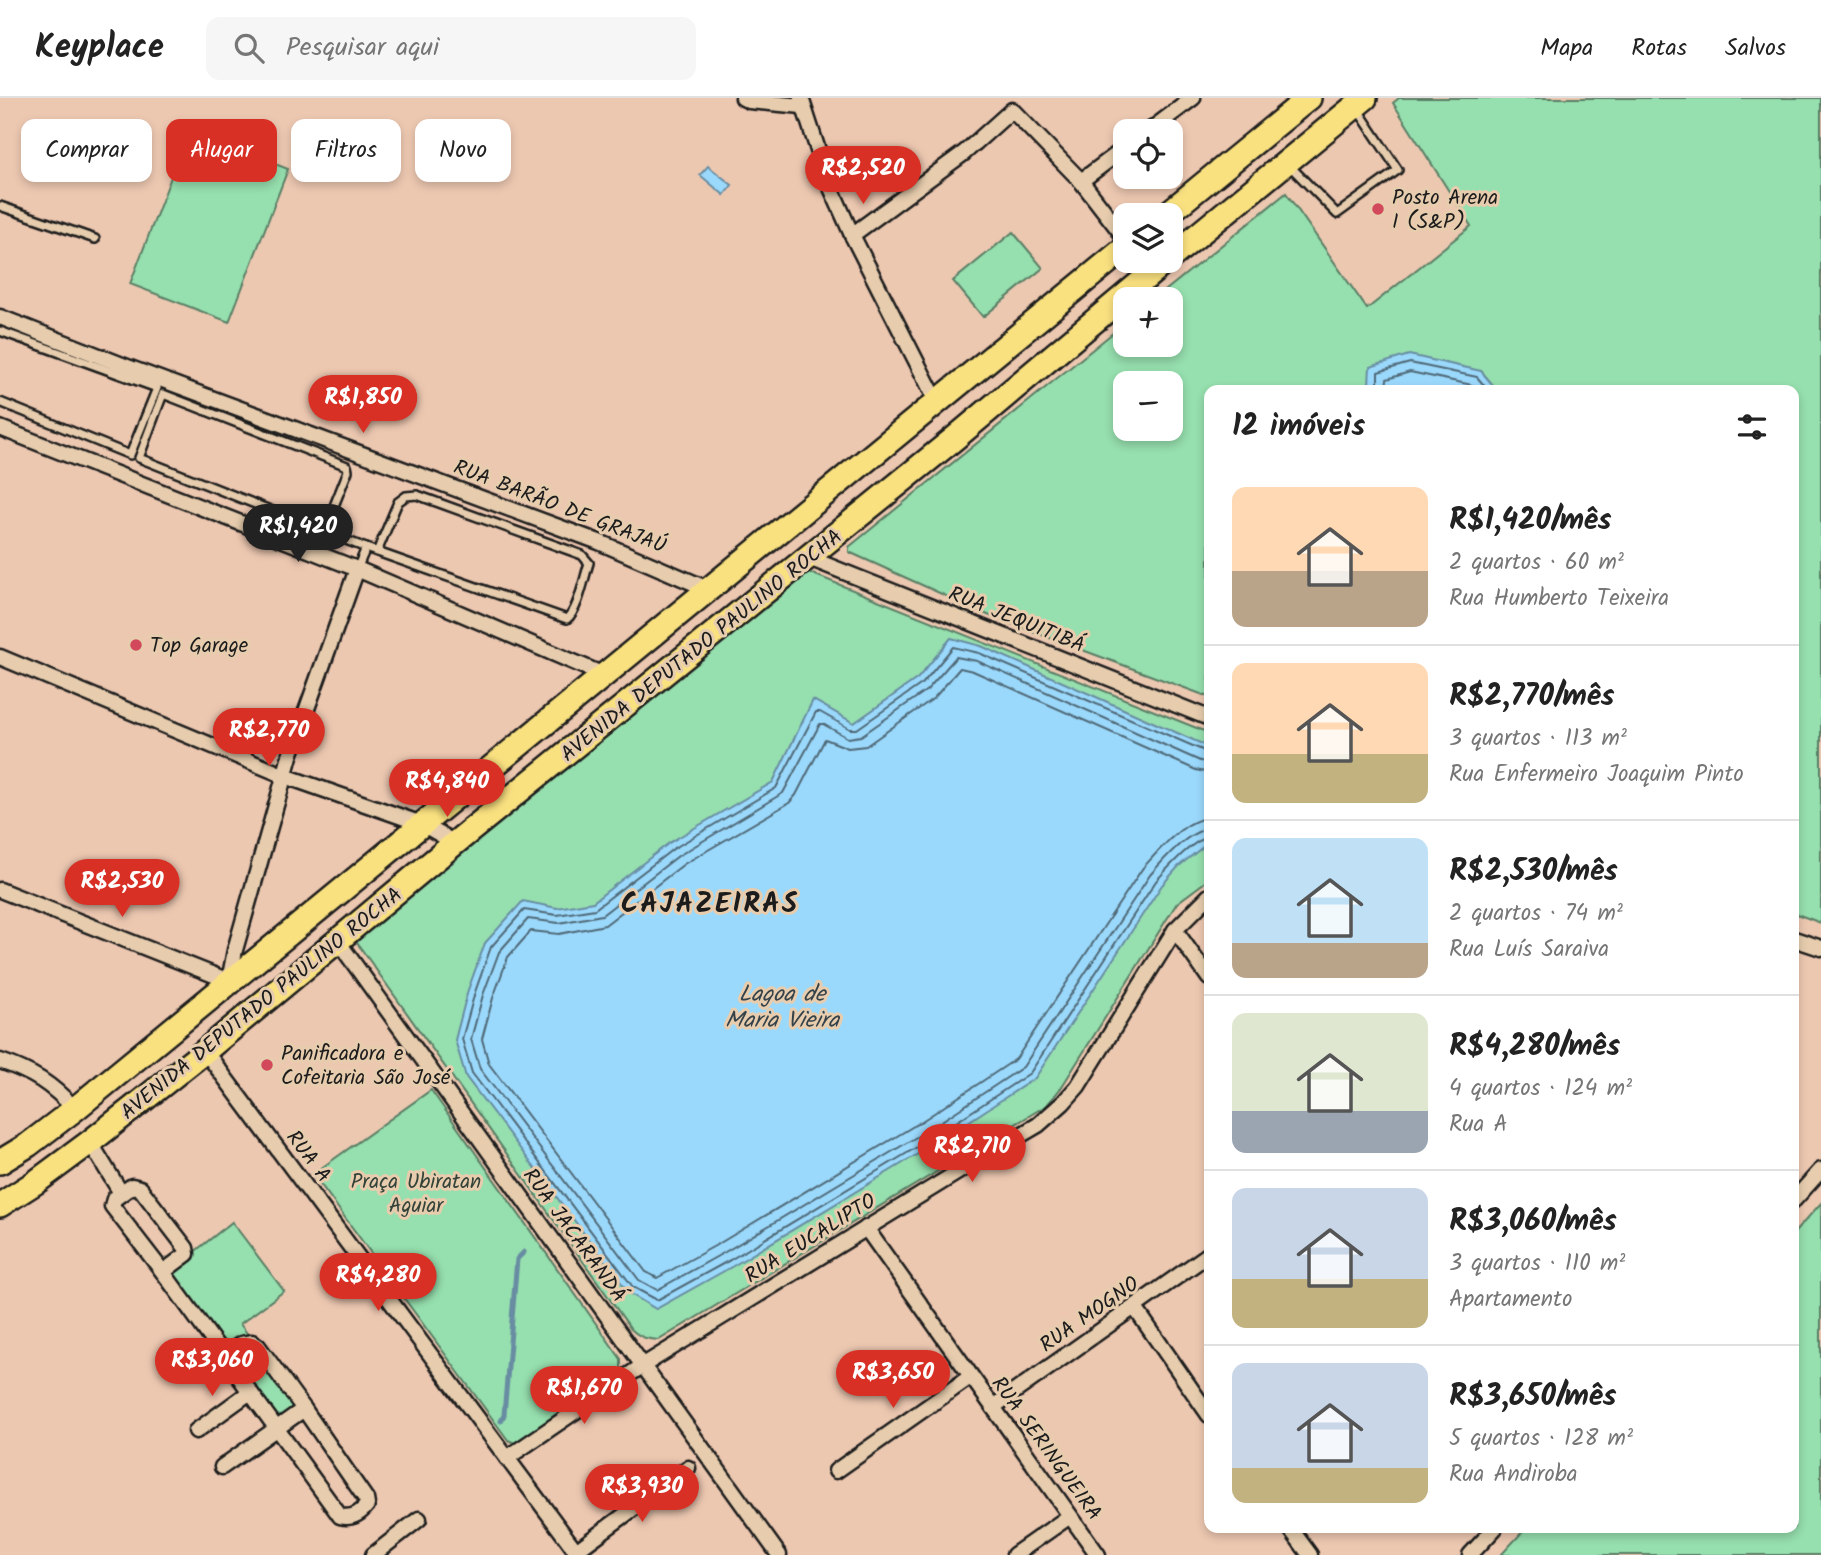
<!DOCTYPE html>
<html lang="pt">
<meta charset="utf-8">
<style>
:root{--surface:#fff;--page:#f6f6f6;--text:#222;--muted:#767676;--line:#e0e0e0;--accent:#d93025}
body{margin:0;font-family:Kalam,sans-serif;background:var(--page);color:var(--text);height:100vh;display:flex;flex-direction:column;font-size:26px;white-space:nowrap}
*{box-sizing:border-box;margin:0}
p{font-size:23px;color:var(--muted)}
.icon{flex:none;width:38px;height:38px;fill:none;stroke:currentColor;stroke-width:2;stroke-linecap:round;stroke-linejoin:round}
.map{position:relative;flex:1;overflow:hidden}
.side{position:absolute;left:1204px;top:287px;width:595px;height:1148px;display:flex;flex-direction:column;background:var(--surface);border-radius:14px;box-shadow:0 4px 10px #0003}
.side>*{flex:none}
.banner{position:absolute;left:21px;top:21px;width:665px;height:63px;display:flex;gap:14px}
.tools{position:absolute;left:1113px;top:21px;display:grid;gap:14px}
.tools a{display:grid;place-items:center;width:70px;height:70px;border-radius:14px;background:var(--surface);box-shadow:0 4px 10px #0003;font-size:35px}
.price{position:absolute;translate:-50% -60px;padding:0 16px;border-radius:24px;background:var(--accent);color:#fff;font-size:23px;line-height:46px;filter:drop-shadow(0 2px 4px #0008)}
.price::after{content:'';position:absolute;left:50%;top:42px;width:21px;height:16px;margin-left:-10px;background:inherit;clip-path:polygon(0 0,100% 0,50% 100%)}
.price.selected{background:#222;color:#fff}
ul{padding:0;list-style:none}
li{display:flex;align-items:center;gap:21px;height:175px;padding:0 28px}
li+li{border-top:2px solid var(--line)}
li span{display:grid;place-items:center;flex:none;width:196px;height:140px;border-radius:14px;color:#555}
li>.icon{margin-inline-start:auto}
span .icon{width:84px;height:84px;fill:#fffc;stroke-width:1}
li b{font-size:30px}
h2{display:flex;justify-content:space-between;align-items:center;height:84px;padding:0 28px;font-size:30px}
.chip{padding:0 24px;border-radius:14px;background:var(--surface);box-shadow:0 4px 10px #0003;font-size:24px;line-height:63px}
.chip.selected{background:var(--accent);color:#fff}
header{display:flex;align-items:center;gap:42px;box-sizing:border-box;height:98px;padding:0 35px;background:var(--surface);border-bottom:2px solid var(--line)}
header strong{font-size:33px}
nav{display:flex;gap:38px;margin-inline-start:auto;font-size:24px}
.search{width:490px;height:63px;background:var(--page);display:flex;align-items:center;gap:18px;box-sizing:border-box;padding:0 24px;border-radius:14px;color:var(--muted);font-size:26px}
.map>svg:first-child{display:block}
.green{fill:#96dfae;stroke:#597e65;stroke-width:2;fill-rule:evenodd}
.water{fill:#9bd9fc;stroke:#688da2;stroke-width:2}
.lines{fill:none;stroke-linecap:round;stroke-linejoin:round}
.shore{stroke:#4f6876;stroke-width:2}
.stream{stroke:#688da2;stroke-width:5}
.service-casing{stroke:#1c1c1c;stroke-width:12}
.minor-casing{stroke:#1c1c1c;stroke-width:19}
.primary-casing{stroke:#1c1c1c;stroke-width:28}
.service{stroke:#e7cdae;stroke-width:7}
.minor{stroke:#e7cdae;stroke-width:14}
.primary{stroke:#fae180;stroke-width:23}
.poi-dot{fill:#d1495b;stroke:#e7cdae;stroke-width:2.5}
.labels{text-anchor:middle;stroke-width:6;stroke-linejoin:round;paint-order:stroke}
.poi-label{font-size:21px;fill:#1c1c1c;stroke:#e7cdae;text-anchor:start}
.street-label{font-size:21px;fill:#1c1c1c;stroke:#e7cdae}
.park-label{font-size:21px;fill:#344339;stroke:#e7cdae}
.water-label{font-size:23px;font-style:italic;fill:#354249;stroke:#e7cdae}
.district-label{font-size:28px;font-weight:bold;letter-spacing:2px;fill:#1c1c1c;stroke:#e7cdae}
</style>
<header>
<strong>Keyplace</strong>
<div class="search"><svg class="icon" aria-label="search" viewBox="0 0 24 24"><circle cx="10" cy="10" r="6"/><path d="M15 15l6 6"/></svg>Pesquisar aqui</div>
<nav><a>Mapa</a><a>Rotas</a><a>Salvos</a></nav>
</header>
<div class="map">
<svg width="1821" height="1457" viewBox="0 0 1821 1457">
<rect width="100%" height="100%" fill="#edc8b1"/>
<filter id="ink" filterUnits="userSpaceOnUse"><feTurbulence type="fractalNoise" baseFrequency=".0143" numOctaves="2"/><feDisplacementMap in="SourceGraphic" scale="14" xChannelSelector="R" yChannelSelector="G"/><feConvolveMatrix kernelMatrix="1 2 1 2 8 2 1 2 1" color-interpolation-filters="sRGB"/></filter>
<g filter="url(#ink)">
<g class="green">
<path d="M1399,0H1821V825L1794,815V292H1497L1481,273L1369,287L1372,292H1209V599L988,517L849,454V449L1125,225V247H1171V201H1155L1286,95L1367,211L1471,128L1393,5ZM1125,285H1171V331H1125Z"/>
<path d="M189,32L288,71L229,224L130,186Z"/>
<path d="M1013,134L1043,170L983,219L953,183Z"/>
<path d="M799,476H813L1209,635V781L1177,805L1061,990L1047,1007L659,1242C647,1241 640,1240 631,1231L355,842Z"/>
<path d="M431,992L621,1261V1274L515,1345L508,1342L313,1076Z"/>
<path d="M1821,1105V1457H1501L1526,1430H1794V1135Z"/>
<path d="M232,1124L284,1193L240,1226L300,1305L278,1320L169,1174Z"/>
</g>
<g class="water">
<path d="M708,68L732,87L724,97L700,77Z"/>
<path d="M1409,257L1481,273L1497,292H1372L1369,287L1370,269Z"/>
<path d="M951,540L981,548L1209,649V744L1179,768L1162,787L1035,980L936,1045L733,1168L656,1211L629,1195L466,979L455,942L468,892L485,845L523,803L557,810L593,804L669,745L773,684L813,602L854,625L918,580Z"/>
</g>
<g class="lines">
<g class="shore">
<path d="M1378,292V274L1410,265L1477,279L1488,292"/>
<path d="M1386,292L1387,281L1410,274L1472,287L1477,292"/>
<path d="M1209,655L979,555L953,549L923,585L857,631H850L820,614H816L776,690L673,751L595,811L557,817L524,812L491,849L475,894L462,941L472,975L633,1189L657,1202L730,1162L932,1040L1030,975L1156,783C1168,770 1192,742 1209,739"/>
<path d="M1209,664L1200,663L977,563L956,559L927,592L861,638L848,640L823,626H820L783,695L678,758L602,817L559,825L528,821L499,854L483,897L471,941L480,971L639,1182L657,1192L725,1154L928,1032L1023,969L1150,777C1163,762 1189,732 1209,731"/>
<path d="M1209,675L1196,672L973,573L960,570L934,600L866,648L848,650L825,641L796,697L789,705L684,766L605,827L559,836L531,833L508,859L493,900L482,941L489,966L646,1174L657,1180L720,1145L922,1023L1016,961L1142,771C1158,753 1184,721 1209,720"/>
</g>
<path class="stream" d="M501,1323L504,1317L517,1161L524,1154"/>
<g class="service-casing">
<g id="service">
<path d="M1290,68L1337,116L1398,72L1358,12"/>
<path d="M0,108L95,141"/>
<path d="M0,233L157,290L130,357L0,304"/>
<path d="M324,433L348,373L347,368L163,296L139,360L366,450L357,471"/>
<path d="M366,450L567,521C578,513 584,480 589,465L582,457L417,397L406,398L398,404L377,454"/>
</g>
</g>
<g class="minor-casing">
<g id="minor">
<path d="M743,0L749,3L802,8"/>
<path d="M801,0L828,83L852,137L938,306"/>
<path d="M1149,33L1193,0"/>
<path d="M1081,83L1125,50"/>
<path d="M852,137L964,55L1012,12L1081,83L1125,140"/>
<path d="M0,219L125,268L599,444L710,492"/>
<path d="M0,330L357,471L606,578"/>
<path d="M809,460L1209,620"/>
<path d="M0,559L285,678L422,726L455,745"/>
<path d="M0,792L229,883L235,852L290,658L357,471"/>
<path d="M1175,832L1209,880"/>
<path d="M1794,841L1821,850"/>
<path d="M337,842L779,1457"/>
<path d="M205,953L579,1457"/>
<path d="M0,963C33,974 51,986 75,1011"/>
<path d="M90,1044L121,1095"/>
<path d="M132,1088L140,1090L186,1150L187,1156L163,1174L112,1108L114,1101Z"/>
<path d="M1794,1102L1821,1072"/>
<path d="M866,1130L1098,1457"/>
<path d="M163,1174C222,1256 281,1337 340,1418C351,1421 360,1416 367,1407L366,1401L304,1311L222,1369"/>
<path d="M1135,1210L1209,1317"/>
<path d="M224,1258L241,1246L252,1244L258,1248L304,1311"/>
<path d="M993,1309L1209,1156"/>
<path d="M196,1333L250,1294"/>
<path d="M507,1360L642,1268L963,1071L1038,1027L1063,1005L1078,988L1175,832L1209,798"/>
<path d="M836,1373L970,1279"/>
<path d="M1290,1430L1310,1457"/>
<path d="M576,1453L688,1370"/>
<path d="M373,1457L419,1421"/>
<path d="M1014,1457L1070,1418"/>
<path d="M1470,1457L1495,1430"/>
</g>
</g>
<g class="primary-casing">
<g id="primary">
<path d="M1166,117L1309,0"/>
<path d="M1171,159L1365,0"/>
<path d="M0,1064L28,1047L75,1011L1125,150"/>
<path d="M0,1107L36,1084L90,1044L205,953L455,745L955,340L1166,163"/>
</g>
</g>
<use href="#service" class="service"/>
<use href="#minor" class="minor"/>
<use href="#primary" class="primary"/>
</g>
</g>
<g class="poi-dot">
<circle cx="1378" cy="111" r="7"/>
<circle cx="136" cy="547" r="7"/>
<circle cx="267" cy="967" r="7"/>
</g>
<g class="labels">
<g class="poi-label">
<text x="1392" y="106">Posto Arena<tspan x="1392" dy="24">I (S&amp;P)</tspan></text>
<text x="150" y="554">Top Garage</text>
<text x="281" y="962">Panificadora e<tspan x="281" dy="24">Cofeitaria São José</tspan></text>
</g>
<g class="street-label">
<text transform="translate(560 408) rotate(21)" y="7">RUA BARÃO DE GRAJAÚ</text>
<text transform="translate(1017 521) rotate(22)" y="7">RUA JEQUITIBÁ</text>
<text transform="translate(701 547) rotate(-39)" y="7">AVENIDA DEPUTADO PAULINO ROCHA</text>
<text transform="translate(261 905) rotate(-39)" y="7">AVENIDA DEPUTADO PAULINO ROCHA</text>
<text transform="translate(309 1058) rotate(53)" y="7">RUA A</text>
<text transform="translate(575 1137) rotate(54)" y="7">RUA JACARANDÁ</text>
<text transform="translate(810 1140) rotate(-32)" y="7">RUA EUCALIPTO</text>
<text transform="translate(1089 1216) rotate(-35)" y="7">RUA MOGNO</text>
<text transform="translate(1047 1350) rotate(54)" y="7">RUA SERINGUEIRA</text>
</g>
<g class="park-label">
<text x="416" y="1090">Praça Ubiratan<tspan x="416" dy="24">Aguiar</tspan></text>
</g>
<g class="water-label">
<text x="782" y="903">Lagoa de<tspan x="782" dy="26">Maria Vieira</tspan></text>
</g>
<g class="district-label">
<text x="710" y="814">CAJAZEIRAS</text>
</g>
</g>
</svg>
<div class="tools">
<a><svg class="icon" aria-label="locate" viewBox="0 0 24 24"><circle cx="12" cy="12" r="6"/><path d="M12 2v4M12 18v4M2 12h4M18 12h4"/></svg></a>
<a><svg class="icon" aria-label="layers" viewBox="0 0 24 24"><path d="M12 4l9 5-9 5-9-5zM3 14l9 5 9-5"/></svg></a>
<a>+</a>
<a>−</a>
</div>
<b class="price" style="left:863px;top:108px">R$2,520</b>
<b class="price" style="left:363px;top:337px">R$1,850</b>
<b class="price selected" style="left:298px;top:466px">R$1,420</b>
<b class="price" style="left:269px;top:670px">R$2,770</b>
<b class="price" style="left:447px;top:721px">R$4,840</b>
<b class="price" style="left:122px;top:821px">R$2,530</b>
<b class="price" style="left:972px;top:1086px">R$2,710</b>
<b class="price" style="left:378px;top:1215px">R$4,280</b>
<b class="price" style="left:212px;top:1300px">R$3,060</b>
<b class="price" style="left:893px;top:1312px">R$3,650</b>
<b class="price" style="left:584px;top:1328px">R$1,670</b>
<b class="price" style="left:642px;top:1426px">R$3,930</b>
<div class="banner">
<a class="chip">Comprar</a>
<a class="chip selected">Alugar</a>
<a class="chip">Filtros</a>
<a class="chip">Novo</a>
</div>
<section class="side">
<h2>12 imóveis<svg class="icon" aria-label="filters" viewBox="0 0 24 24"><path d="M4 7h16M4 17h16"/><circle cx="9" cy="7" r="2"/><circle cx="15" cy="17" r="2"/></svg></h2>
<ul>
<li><span style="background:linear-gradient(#ffd9b3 60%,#b9a48a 0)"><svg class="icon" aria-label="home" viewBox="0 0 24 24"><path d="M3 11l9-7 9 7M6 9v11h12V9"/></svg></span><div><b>R$1,420/mês</b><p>2 quartos · 60 m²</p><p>Rua Humberto Teixeira</p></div></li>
<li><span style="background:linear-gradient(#ffd9b3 65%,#c2b280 0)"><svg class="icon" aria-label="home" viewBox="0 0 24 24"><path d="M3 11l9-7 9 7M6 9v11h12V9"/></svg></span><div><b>R$2,770/mês</b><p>3 quartos · 113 m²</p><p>Rua Enfermeiro Joaquim Pinto</p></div></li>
<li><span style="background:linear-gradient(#bfe0f5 75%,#b9a48a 0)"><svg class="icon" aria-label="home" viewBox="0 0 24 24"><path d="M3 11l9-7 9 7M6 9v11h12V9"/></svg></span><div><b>R$2,530/mês</b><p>2 quartos · 74 m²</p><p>Rua Luís Saraiva</p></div></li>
<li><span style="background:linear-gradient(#dfe7d0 70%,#9aa5b1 0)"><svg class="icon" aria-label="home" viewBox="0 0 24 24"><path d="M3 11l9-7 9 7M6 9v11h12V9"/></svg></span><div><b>R$4,280/mês</b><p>4 quartos · 124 m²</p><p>Rua A</p></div></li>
<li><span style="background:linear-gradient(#c9d6e8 65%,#c2b280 0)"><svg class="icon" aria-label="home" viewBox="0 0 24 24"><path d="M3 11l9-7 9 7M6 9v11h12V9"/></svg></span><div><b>R$3,060/mês</b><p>3 quartos · 110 m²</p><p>Apartamento</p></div></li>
<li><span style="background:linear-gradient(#c9d6e8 75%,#c2b280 0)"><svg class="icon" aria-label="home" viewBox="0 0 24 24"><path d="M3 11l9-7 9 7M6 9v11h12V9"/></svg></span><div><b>R$3,650/mês</b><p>5 quartos · 128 m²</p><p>Rua Andiroba</p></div></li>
</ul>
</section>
</div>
